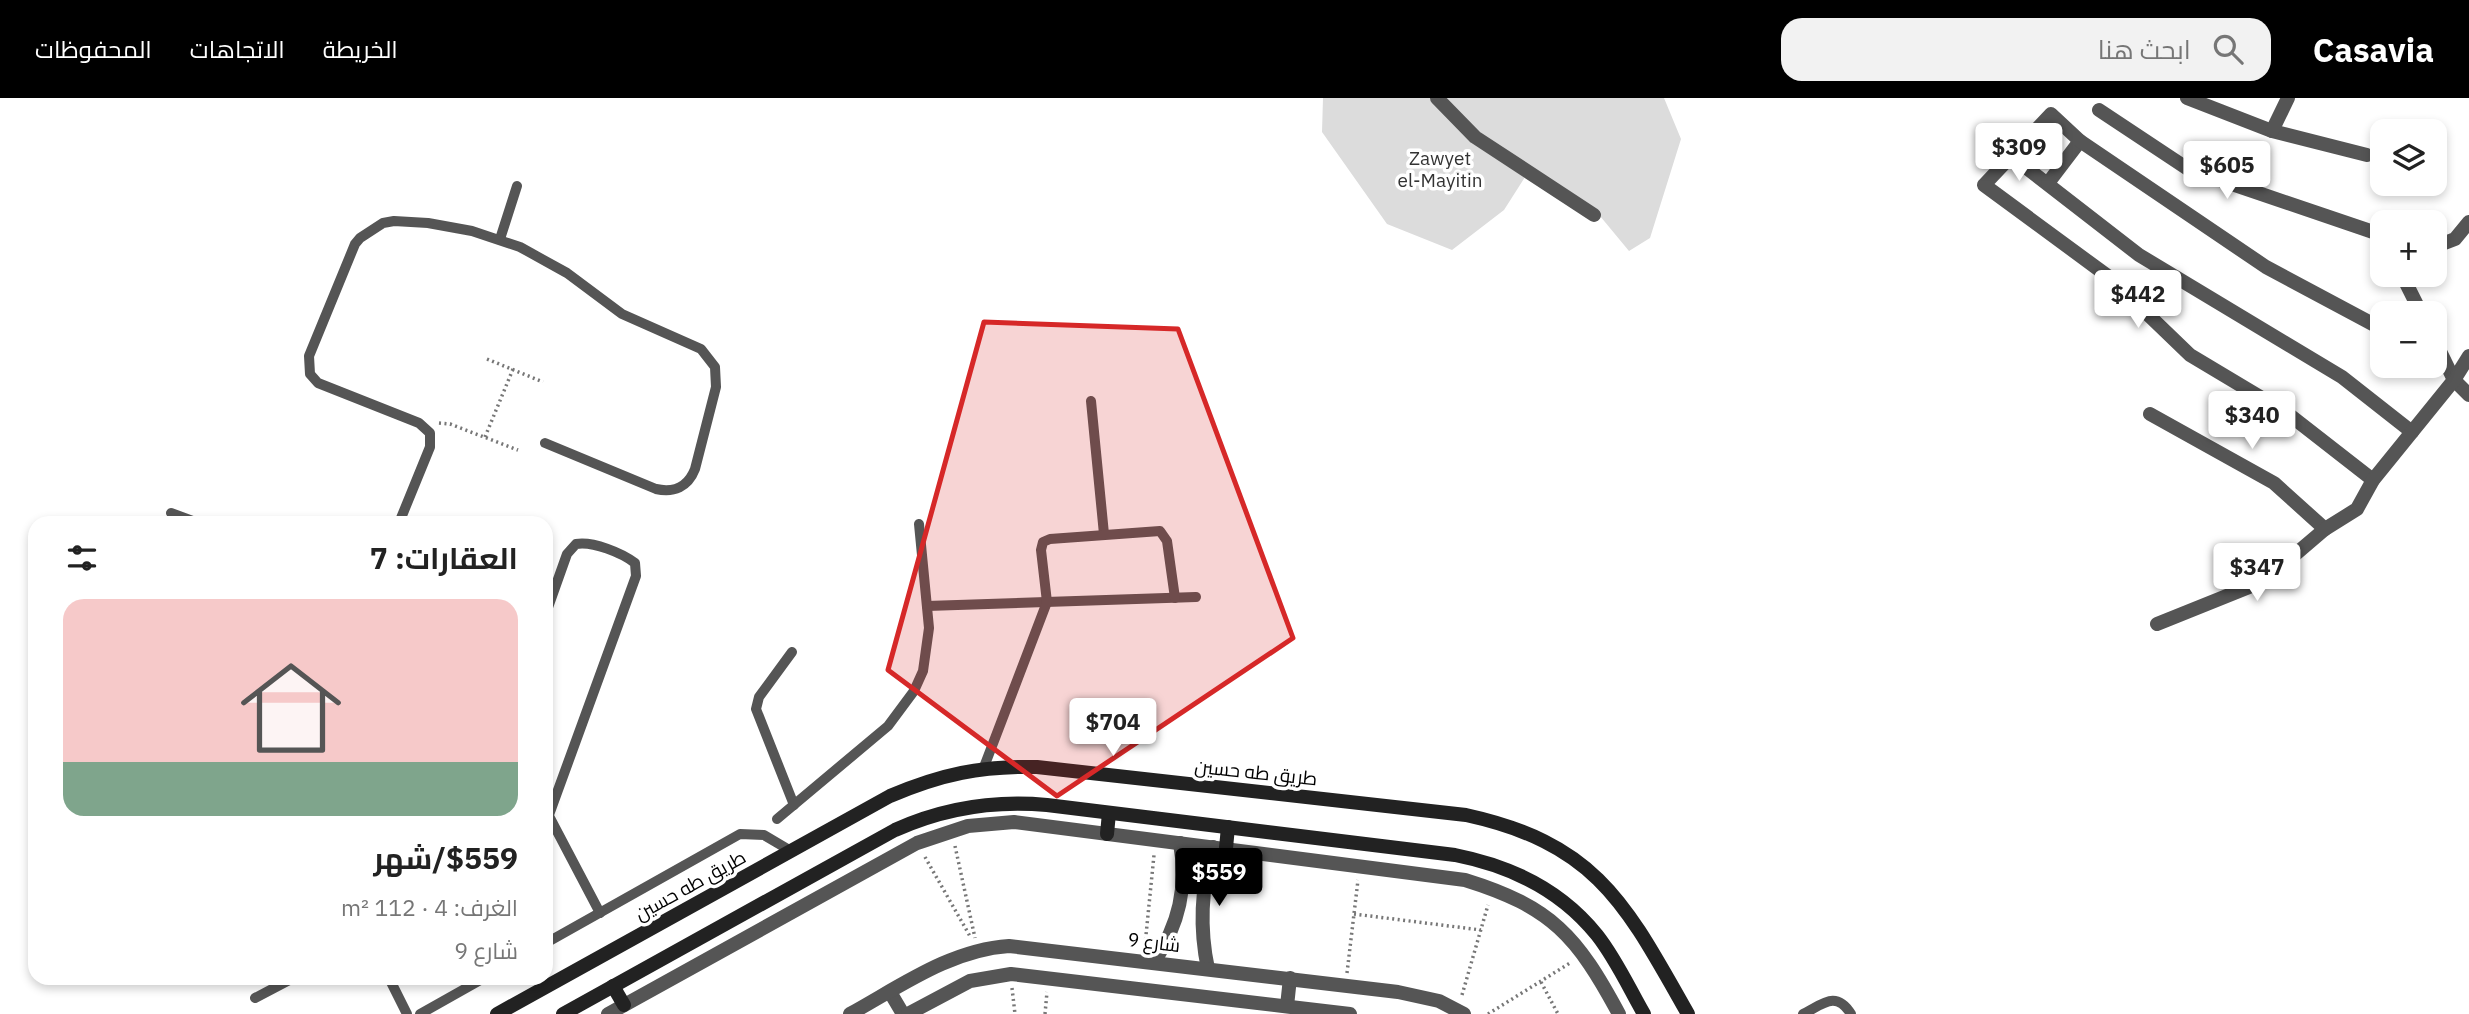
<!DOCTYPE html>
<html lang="ar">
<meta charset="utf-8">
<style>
:root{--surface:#fff;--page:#f2f2f2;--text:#222;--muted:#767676;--accent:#000}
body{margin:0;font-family:"IBM Plex Sans",Cairo,sans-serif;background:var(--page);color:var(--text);direction:rtl;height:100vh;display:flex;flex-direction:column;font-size:26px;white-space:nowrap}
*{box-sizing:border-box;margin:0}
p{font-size:23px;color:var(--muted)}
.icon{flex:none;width:38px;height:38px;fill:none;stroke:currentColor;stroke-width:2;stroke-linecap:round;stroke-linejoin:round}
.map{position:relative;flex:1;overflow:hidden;direction:ltr}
.side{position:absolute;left:28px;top:418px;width:525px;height:469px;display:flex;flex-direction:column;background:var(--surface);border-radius:21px;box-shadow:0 4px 10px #0003;direction:rtl}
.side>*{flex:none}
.tools{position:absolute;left:2370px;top:21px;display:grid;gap:14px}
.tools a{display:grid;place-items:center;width:77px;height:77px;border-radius:14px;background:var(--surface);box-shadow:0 4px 10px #0003;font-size:35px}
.price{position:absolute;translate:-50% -60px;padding:0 16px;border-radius:7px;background:#fff;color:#222;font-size:23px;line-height:46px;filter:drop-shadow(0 2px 4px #0008)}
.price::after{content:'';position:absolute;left:50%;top:42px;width:21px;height:16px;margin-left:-10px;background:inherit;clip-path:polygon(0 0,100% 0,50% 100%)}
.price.selected{background:var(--accent);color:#fff}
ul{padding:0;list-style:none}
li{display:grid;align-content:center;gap:14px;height:371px;padding:0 35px}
li span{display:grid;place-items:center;height:217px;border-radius:21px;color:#555}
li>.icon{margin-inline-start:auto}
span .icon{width:126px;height:126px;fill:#fffc;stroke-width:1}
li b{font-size:30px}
h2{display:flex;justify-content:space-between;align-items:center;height:84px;padding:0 35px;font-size:30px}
header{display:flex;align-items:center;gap:42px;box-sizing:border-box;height:98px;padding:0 35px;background:var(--accent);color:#fff}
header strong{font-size:33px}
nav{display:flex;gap:38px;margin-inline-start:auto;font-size:24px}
.search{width:490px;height:63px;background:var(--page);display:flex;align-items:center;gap:18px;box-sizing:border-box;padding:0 24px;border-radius:21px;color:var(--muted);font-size:26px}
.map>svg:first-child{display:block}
.green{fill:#dcdcdc}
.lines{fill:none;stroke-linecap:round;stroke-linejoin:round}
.path{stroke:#777;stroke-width:3.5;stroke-dasharray:2 3.5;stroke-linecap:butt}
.service{stroke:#555;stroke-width:10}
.minor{stroke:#555;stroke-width:14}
.secondary{stroke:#222;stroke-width:14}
.marked{fill:#d62828;fill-opacity:0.2;stroke:#d62828;stroke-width:5;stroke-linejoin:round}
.labels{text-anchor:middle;stroke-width:7;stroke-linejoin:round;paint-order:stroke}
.park-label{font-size:19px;fill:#333;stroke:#fff}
.street-label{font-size:19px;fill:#000;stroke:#fff}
</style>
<header>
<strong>Casavia</strong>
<div class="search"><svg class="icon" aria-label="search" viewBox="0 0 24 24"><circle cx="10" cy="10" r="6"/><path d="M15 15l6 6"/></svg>ابحث هنا</div>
<nav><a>الخريطة</a><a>الاتجاهات</a><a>المحفوظات</a></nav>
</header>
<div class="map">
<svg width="2469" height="916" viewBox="0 0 2469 916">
<rect width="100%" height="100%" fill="#fff"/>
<path class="green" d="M1323,0H1664L1681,41L1650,140L1629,153L1600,118L1527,76L1504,112L1452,152L1387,126L1322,34Z"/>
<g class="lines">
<g class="path">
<path d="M487,261L543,284"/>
<path d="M439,325L450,326L518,352"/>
<path d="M485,339L513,271"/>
<path d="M955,748L975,840"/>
<path d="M925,759L971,840"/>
<path d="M1354,816L1481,832"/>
<path d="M1145,847L1154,757"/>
<path d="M1347,875L1358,782"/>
<path d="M1541,884L1558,916"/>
<path d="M1012,890L1015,916"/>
<path d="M1462,897L1488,807"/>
<path d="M1045,916L1047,894"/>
<path d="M1488,916L1570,865"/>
</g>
<g class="service">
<path d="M500,141L517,88"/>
<path d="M1091,303L1104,436"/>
<path d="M171,415L198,425"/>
<path d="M399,425L430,349V335L419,325L318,285L310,276L309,258L355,146L360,140L383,125L394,123L428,125L472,133L520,149L567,175L622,216L701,251L715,269L716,289L695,371C688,389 674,395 656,391L545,345"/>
<path d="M927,508L1196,499"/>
<path d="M546,515L567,456L576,446C593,443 622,455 635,465L636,478L546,725"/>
<path d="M792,554L759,599L756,611L794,707"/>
<path d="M984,669L1047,504L1041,452L1043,444L1050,441L1160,433L1167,443L1175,500"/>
<path d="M549,718L600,815"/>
<path d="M777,721L888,628L914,593L923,573L929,530L919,426"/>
<path d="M546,845L740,736L764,737L791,753"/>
<path d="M389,880L407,916"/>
<path d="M255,900L293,880"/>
<path d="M420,916L484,880"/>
<path d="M1803,916C1823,906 1836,892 1851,916"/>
</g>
<g class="minor">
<path d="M1437,0L1475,39L1594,117"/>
<path d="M2187,0L2272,33L2367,57"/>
<path d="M2099,12L2188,71L2382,137"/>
<path d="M2272,33L2288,0"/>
<path d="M2010,57L2139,157L2342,279L2412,334"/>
<path d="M2048,85L2080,43"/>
<path d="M2434,149L2455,141L2469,124"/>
<path d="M2411,177L2406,185L2421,215"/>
<path d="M2434,241L2454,282L2469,297"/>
<path d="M2150,316L2274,385L2325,431"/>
<path d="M2373,382L2287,315L2190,257L2109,179L1984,87L2051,16L2080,43L2266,169L2382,231"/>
<path d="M2157,526L2264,483L2325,431L2357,411L2373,382L2454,282L2469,258"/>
<path d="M1154,864C1179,827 1188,789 1180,745"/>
<path d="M1208,871C1199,829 1201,790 1213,749"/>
<path d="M890,894L903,916"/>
<path d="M1287,908L1290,880"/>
<path d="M608,916L917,745L968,728L1014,724L1465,782C1552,809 1577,838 1619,916"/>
<path d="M850,916C901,888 950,852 1009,848L1398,894L1439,903L1464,916"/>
<path d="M908,916L970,883L1011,876L1350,916"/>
</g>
<g class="secondary">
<path d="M1107,736L1109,715"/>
<path d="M1226,750L1228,729"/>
<path d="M613,888L624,907"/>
<path d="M497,916L890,698C942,676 980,668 1037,669L1466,717C1598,746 1626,807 1688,916"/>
<path d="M563,916L895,732C944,710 993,702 1047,707L1455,757C1511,768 1561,792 1597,837C1616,861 1629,890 1644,916"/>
</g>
</g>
<path class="marked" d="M984,224L1178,231L1293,540L1057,698L888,572Z"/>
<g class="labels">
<g class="park-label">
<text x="1440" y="67">Zawyet<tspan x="1440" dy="22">el-Mayitin</tspan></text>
</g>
<g class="street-label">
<text transform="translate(1256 674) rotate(6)" y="7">طريق طه حسين</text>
<text transform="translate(690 787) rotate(-29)" y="7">طريق طه حسين</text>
<text transform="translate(1154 844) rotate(7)" y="7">شارع 9</text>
</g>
</g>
</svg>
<div class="tools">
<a><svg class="icon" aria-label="layers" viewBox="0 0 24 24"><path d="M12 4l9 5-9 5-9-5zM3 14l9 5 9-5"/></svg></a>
<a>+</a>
<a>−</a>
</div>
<b class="price" style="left:2019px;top:85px">$309</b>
<b class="price" style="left:2227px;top:103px">$605</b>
<b class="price" style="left:2138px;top:232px">$442</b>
<b class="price" style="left:2252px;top:353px">$340</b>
<b class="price" style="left:2257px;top:505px">$347</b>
<b class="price" style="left:1113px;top:660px">$704</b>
<b class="price selected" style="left:1219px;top:810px">$559</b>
<section class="side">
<h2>العقارات: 7<svg class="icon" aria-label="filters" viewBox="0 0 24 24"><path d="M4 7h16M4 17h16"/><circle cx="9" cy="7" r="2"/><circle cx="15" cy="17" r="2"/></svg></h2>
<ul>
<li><span style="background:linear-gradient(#f6c9c9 75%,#7fa58c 0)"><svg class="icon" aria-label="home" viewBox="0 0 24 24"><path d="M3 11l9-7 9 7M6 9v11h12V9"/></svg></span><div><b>$559/شهر</b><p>الغرف: 4 · 112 m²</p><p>شارع 9</p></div></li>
</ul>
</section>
</div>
